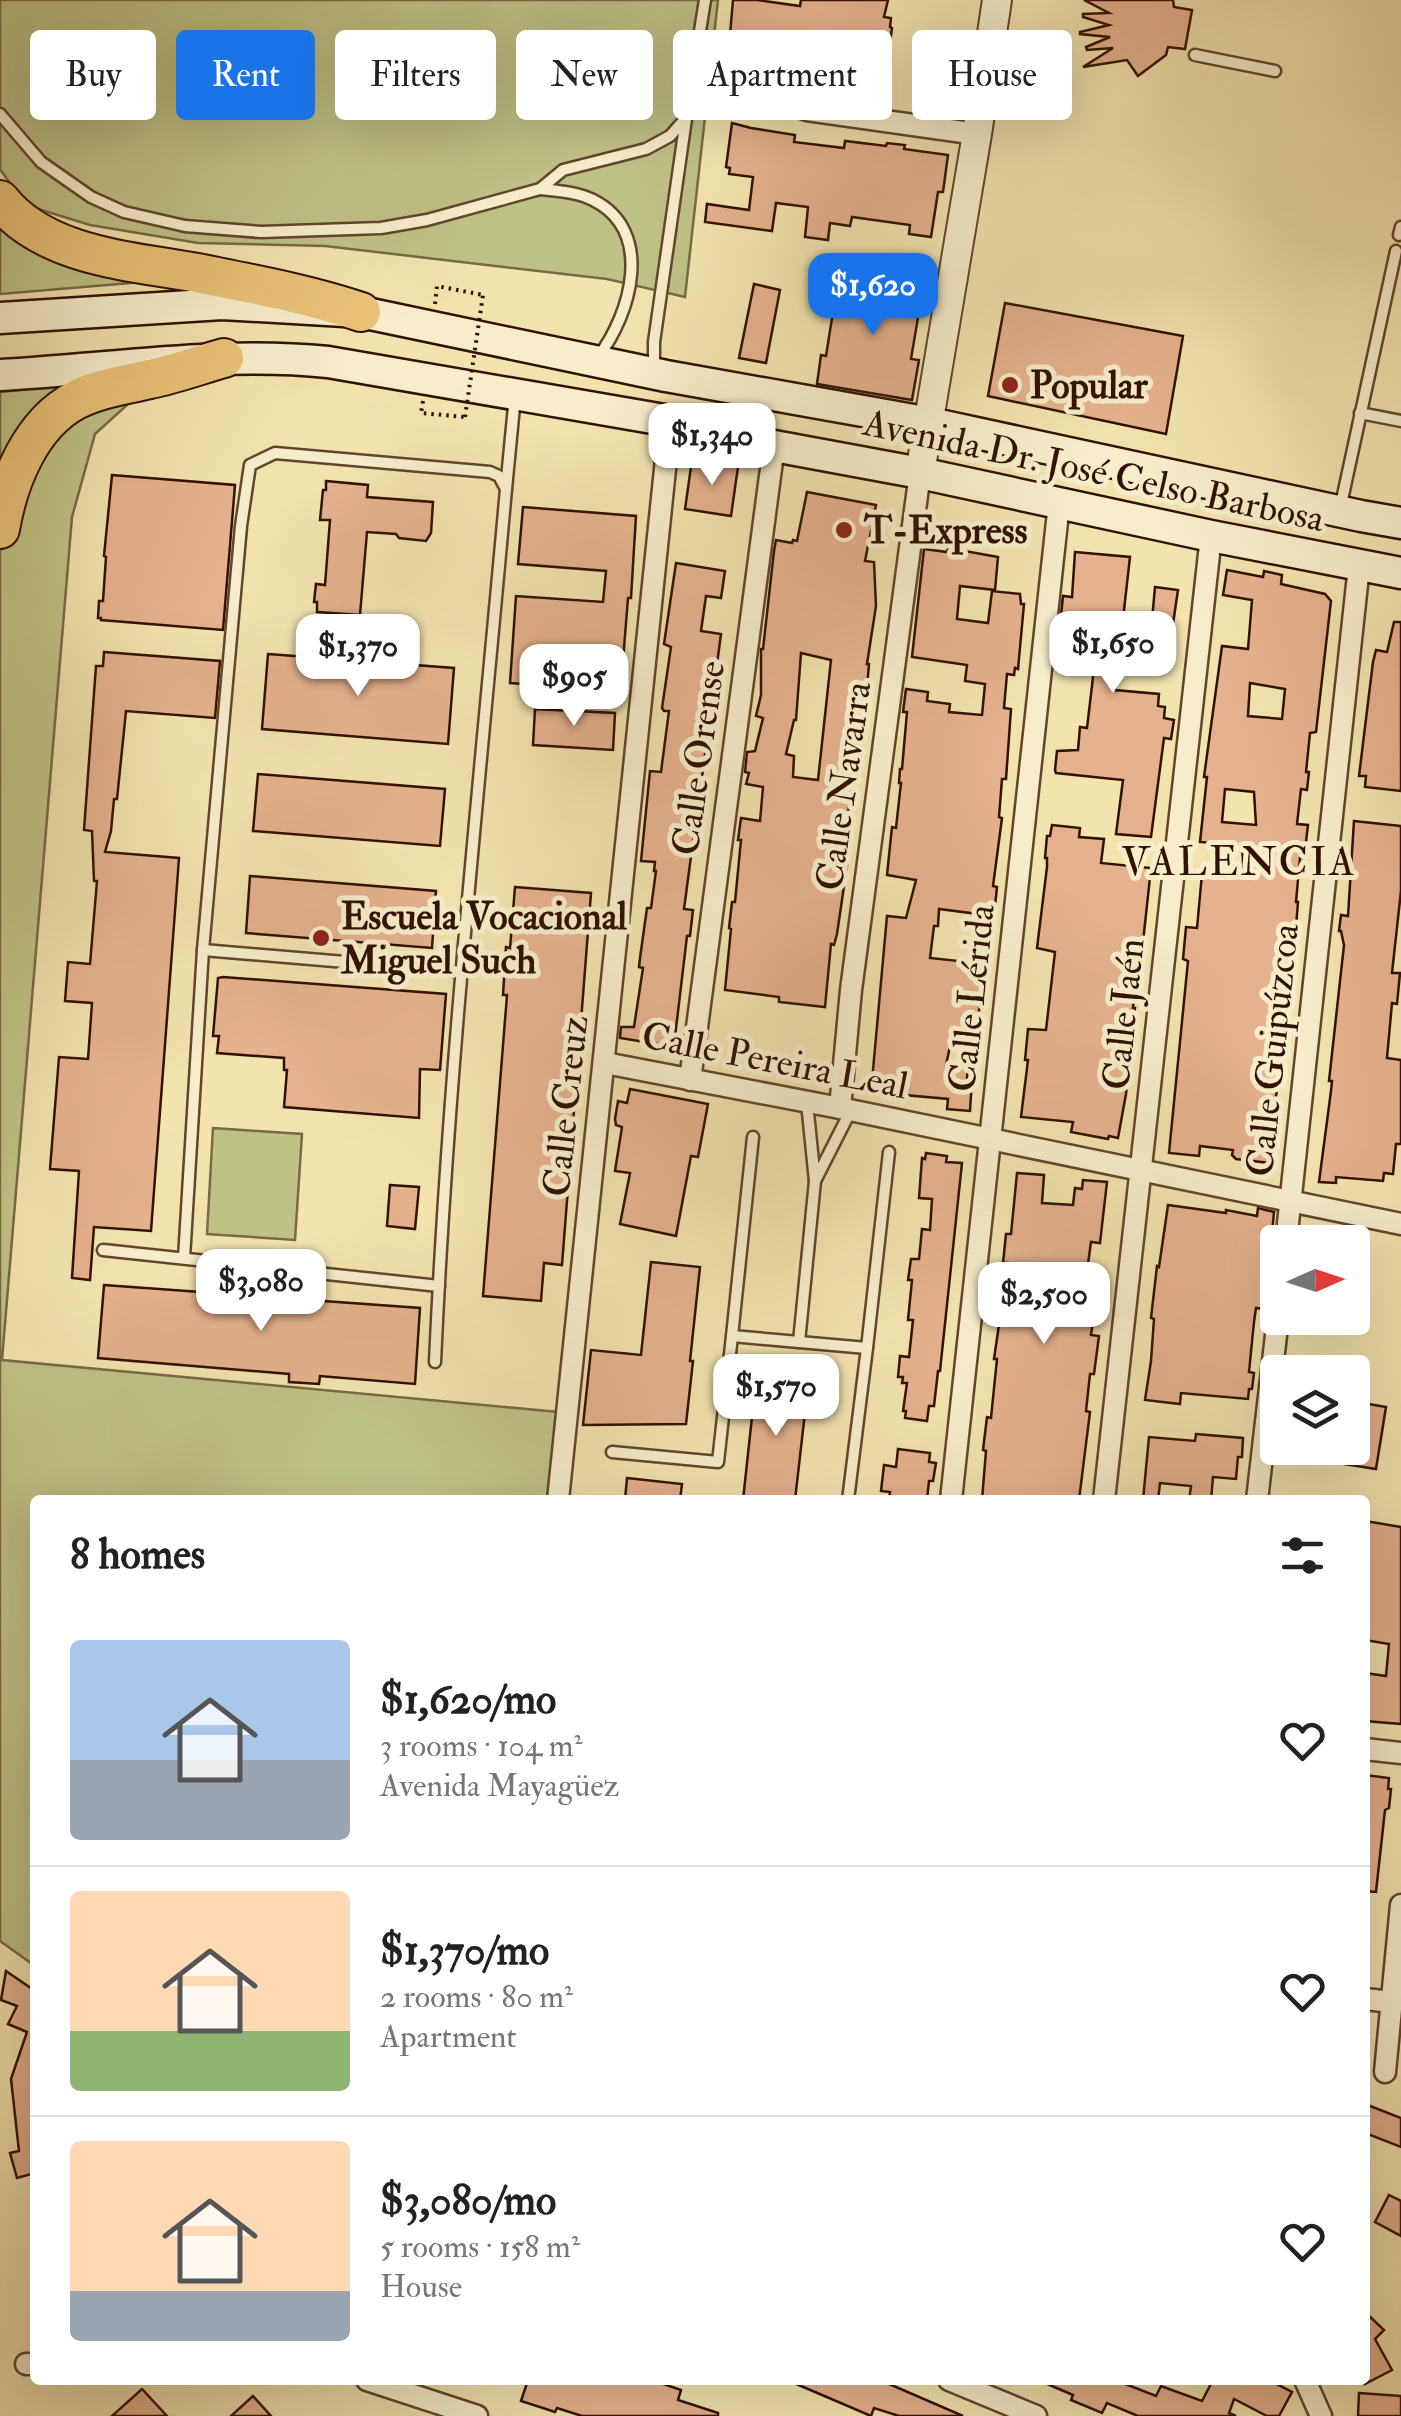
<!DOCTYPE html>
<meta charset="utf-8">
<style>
:root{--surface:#fff;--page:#f2f2f2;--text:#222;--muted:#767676;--line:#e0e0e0;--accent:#1a73e8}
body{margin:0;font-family:"IM FELL Double Pica",serif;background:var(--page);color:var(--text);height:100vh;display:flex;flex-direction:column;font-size:38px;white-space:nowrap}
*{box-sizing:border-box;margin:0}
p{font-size:32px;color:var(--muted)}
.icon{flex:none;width:55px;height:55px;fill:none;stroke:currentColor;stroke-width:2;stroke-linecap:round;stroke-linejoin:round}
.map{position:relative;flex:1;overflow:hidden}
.sheet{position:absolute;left:30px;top:1495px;width:1340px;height:890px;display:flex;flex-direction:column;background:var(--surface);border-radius:10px;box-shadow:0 10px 40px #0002}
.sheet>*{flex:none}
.hud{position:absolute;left:30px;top:30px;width:1342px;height:90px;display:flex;gap:20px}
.needle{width:65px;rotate:87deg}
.controls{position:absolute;left:1260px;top:1225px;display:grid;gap:20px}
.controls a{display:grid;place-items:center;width:110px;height:110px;border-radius:10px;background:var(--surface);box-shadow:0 10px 40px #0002;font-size:50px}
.price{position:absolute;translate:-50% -85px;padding:0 22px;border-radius:20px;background:#fff;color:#222;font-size:32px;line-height:65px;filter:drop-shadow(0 2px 5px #0008)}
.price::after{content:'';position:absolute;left:50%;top:60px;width:30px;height:22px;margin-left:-15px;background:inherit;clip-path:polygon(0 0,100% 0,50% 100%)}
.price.current{background:var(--accent);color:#fff}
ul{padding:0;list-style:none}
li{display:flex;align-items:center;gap:30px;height:250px;padding:0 40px}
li+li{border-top:2px solid var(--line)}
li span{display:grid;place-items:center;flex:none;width:280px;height:200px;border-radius:10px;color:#555}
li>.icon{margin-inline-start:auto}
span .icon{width:120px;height:120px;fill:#fffc;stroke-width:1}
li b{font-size:42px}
h2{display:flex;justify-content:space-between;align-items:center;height:120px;padding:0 40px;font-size:42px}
.chip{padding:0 35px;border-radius:10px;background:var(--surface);box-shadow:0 10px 40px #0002;font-size:35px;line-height:90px}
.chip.current{background:var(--accent);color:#fff}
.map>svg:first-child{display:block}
.green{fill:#bfc287;stroke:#786a44;stroke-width:2.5}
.building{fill:#e5b18e;stroke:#311100;stroke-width:2.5;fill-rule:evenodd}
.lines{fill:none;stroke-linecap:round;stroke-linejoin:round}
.service-casing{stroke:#61462c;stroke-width:15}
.minor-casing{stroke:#61462c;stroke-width:25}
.tertiary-casing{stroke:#61462c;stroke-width:32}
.secondary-casing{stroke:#311100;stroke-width:35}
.motorway-casing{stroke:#311100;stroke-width:42}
.path{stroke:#311100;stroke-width:4;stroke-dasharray:2.5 5;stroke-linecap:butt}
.service{stroke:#f7edcb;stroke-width:10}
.minor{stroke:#f7edcb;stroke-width:20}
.tertiary{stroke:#f7edcb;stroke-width:28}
.secondary{stroke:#f7edcb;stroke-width:30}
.motorway{stroke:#e9c278;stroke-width:38}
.path-bridge{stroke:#311100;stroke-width:4;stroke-dasharray:2.5 5;stroke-linecap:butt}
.poi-dot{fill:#8f2418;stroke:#f7edcb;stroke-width:4}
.labels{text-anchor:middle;stroke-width:10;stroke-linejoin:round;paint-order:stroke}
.poi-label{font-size:38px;font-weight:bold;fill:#311100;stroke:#f7edcb;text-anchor:start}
.street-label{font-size:38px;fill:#311100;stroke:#f7edcb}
.neighbourhood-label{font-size:40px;letter-spacing:2.5px;fill:#311100;stroke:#f7edcb}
</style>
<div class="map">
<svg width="1401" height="2416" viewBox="0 0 1401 2416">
<rect width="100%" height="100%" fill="#f2e3af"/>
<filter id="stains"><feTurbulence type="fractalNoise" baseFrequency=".002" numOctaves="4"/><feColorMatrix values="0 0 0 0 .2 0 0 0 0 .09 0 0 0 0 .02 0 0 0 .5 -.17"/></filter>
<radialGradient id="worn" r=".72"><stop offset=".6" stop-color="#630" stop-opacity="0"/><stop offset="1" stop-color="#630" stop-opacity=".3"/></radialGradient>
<g class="green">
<path d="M0,0H718L685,297L607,279L325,246L198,243L90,225L25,205L0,169Z"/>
<path d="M0,212L155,278L131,283L0,294Z"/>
<path d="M79,384L0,483V392Z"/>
<path d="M138,395L95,434L72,517L2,1360L558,1412L548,1500H35V1966L0,1941V553L4,523L60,417Z"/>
<path d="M213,1128L302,1134L295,1240L207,1234Z"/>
</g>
<g class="building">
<path d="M733,0H757L800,6L801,0H888L884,17L891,18L890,27L892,28L884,89L874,88V93L859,92L860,78L853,77L854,73L777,66L778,62L769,61L770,56L739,53L740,48L729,46Z"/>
<path d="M1084,0H1173L1174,7L1192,10L1185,49L1168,47L1166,55L1138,76L1127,60L1083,67L1113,48L1087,50L1086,47L1110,37L1080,34V32L1109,25L1083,17V14L1109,13Z"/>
<path d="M732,123L751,128L795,135L794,142L844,148L845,141L886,146L887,143L905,145L904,149L948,155L943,192H938L931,237L909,234L910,225L852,217L850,226L830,223L828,240L805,237L808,207L776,203L772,231L705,222L707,204L749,210L753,177L729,174L730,168L726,167Z"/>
<path d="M839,274L923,288L911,359L919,360L912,400L817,384L821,355L826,356Z"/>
<path d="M754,284L780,290L766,363L739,358Z"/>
<path d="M1005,303L1183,336L1166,434L988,396Z"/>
<path d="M692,460L738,467L731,516L685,509Z"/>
<path d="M112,475L235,485L223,630L101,620V618H98L99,601H103L106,557L104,556Z"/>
<path d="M326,481L368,485L367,497L433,502L431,533L426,541L399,538L396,534L367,532L360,615L317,612V602H314L316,584L325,585L330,520H320L323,490H326Z"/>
<path d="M807,492L876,505L865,561L874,562L876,606L867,664H869L863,733L861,755L852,754L846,787L852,788L848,813H842L840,819L835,847L848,854V859L837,934L834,945L831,944L825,1007L779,1002V997L725,990L731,929L729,928L732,902H735L741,840H738L741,818L760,821L763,787L746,784L749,773L745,772L747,752L755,751L763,718L756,716L761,695V649H763L774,551L776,540L792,543L793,540L797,541ZM801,653L831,660L818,780L793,777L794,756L786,754L794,720H796Z"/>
<path d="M523,507L636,516L631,598H628L623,661L540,654L538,685L510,683L516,596L603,602L606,571L518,564Z"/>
<path d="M948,548L998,557L995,590L960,586L957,619L988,623L992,591L1020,594L1021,604H1024L1018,669L1015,668L1014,675L1007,674L1004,708L1011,709L1006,779H1002L999,817L1002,818L993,886L997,887L994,916L939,909L938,926H934L930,958L986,964L976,1031L954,1028L946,1065L968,1068L967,1078L972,1079L970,1111L947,1109L948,1099L871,1092L887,916L906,918L916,880L887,875L892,827L896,828L901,783H899L900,769H902L907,712H903L906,689L928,692L927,701L950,704L949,712L982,715L985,684L965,681L967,665L912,657L924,549L947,552Z"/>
<path d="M1075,552L1130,557L1115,690L1159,694L1158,706L1165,707L1164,718L1174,720L1171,739L1164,738L1151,837L1116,834L1123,780L1056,773L1055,770L1057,751L1078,750L1080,727L1087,728L1096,652L1073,650L1074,646L1058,644L1063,596L1072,597Z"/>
<path d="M676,563L725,571L721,598L706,596L701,631L721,634L700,792H703L701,812L694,834L684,909L693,910L690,936H687L675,1037L671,1036L670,1046L620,1038L621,1027H634L643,968L639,967L640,958L647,908H651L656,871H654L655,862L641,861L650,771L661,772L669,711H664L662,708L671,647L664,644Z"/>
<path d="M1227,570L1263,577L1264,571L1282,575L1281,584L1325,594L1331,601L1316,732L1310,733L1306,772H1309L1307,790L1301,789L1297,824L1308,825L1304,858H1300L1296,902H1298L1295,939L1272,1130H1274L1270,1163L1236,1159L1232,1155L1233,1150L1200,1146L1199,1156L1169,1153L1188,961L1183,959L1186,927L1197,928L1202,874L1244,877L1242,846L1200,842L1207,777H1204L1222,646L1248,649L1252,600L1223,595ZM1250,683L1285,689L1282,719L1248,716ZM1225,789L1254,792L1256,825L1222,822Z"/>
<path d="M1155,587L1178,590L1171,637L1173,638L1169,668L1148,665Z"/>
<path d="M1394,622H1401V791L1365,787L1366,776H1359L1373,662L1376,650L1387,652Z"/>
<path d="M104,652L220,661L215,718L126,711L117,799H114L111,831L105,852L179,858L151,1231L94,1227L90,1280L72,1278L79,1171L50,1169L59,1057L88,1059L92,1003L65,1001L68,962L90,964L97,881H94L92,831L84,830L96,666H103Z"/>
<path d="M268,654L454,668L448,744L262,729Z"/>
<path d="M535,709L615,713L613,750L533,745Z"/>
<path d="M258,774L445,789L440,846L253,831Z"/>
<path d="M1354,821L1401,826V891L1392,973H1400L1397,1004L1392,1003L1387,1058L1401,1060V1144H1396L1393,1174L1384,1173L1383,1181L1336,1177V1183L1319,1182L1331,1091L1332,1081H1329L1344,945L1341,931H1339L1341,915L1348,916Z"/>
<path d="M1052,825L1080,828L1079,837L1104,839L1101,863L1151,868L1140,970H1137L1133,1008H1135L1126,1094L1118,1138L1109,1136L1108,1139L1071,1132L1073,1122L1021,1117L1028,1060H1025L1028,1029L1046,1030L1055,952L1037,948L1047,867V858H1045L1047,836H1050Z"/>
<path d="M250,876L436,891L432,948L246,933Z"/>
<path d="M515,887L591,893L562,1265L544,1263L541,1301L483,1296L507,995H503L506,947L510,948Z"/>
<path d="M223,977L446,994L440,1070L420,1069L419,1118L284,1107L287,1070H284V1058L217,1053L219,1036H213L218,978Z"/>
<path d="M630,1089L708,1104L698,1157L691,1156L676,1236L620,1224L630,1173L615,1171L622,1127L616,1125L615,1119L618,1101L627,1103Z"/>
<path d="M926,1153L947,1156L946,1162L962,1163L940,1371H938L934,1406H929L927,1421L905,1418L906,1411H903L907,1383H902L903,1377H898L900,1356L909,1357L913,1320H908L912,1280H908L911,1259H919L922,1229L930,1230L932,1199L919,1198L922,1158L925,1159Z"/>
<path d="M1017,1173L1044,1175L1042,1203L1073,1205L1075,1188L1082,1189L1083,1180L1107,1182L1100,1243L1091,1242L1086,1279L1099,1280L1091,1335L1099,1336L1094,1374H1090L1086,1411L1090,1412L1079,1500H982L986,1451L983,1450L987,1417L991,1418L997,1359H994L1008,1263H1003L1006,1234H1011Z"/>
<path d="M390,1185L419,1187L415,1229L387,1226Z"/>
<path d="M1168,1205L1226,1213V1210L1257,1216L1258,1208L1274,1212L1265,1309L1256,1308L1254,1322L1249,1372L1254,1373L1252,1389H1249L1248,1399L1181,1393L1180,1404L1145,1400L1151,1361L1154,1319L1151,1318L1157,1266L1159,1267Z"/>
<path d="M651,1262L700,1267L690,1361H693L686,1424L583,1425L591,1350L641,1355Z"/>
<path d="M104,1285L420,1308L415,1384L320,1376L319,1384L289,1382V1374L98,1358Z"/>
<path d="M769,1368L798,1370L795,1393L807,1395L795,1500H743L755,1389L766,1390Z"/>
<path d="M1352,1401L1386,1407L1376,1469L1300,1457L1301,1448H1352Z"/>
<path d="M1196,1434L1243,1438L1242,1457H1238L1236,1479L1213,1477L1211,1500H1189L1191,1486L1160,1483L1158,1500H1143L1149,1437L1195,1441Z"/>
<path d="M898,1449L930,1453L929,1462L936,1463L933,1481H929L927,1500H889L890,1492L881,1491L884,1465L896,1467Z"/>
<path d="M627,1478L682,1484L680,1500H625Z"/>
<path d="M1365,1521L1401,1527V1724L1365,1721V1673L1386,1676L1389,1644L1365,1640Z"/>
<path d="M1365,1775L1389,1778L1388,1789H1391L1389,1808L1385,1810L1376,1892L1365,1891Z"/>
<path d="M6,1971L35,1991V2173L17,2178L10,2153L19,2151L11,2079L27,2032L8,2024L17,2006L1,2000Z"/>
<path d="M1365,2104L1401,2118V2147L1365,2133Z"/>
<path d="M1389,2195L1401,2201V2236L1375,2222Z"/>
<path d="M1365,2312L1384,2330L1375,2339L1392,2370L1365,2384Z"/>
<path d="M528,2380H652L681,2390L678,2400L718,2413V2416H582L557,2408L555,2412L521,2401Z"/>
<path d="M787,2380H880L963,2416H899L874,2408L871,2416Z"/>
<path d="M1038,2380H1115L1156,2396L1161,2386L1202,2401L1213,2380H1269L1292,2392L1279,2416H1267L1234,2399L1229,2413L1236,2416H1138L1107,2403L1102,2413L1071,2400L1073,2395Z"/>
<path d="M142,2389L167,2416H112Z"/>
<path d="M1359,2393L1401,2396V2416H1358Z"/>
<path d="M253,2396L271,2416H231Z"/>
</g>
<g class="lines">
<g class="service-casing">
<g id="service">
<path d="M1195,55L1275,71"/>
<path d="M0,114L41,162L91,197L124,212L185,226L261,232L381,228L427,220L540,189L563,170L646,149L670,136L686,118L705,0"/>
<path d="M540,189C558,191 577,192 593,200C655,231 631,314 598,357"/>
<path d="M1399,235L1401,227"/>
<path d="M659,368L654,364V342L686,119"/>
<path d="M1360,413L1401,421"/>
<path d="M506,489L515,396"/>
<path d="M1340,509L1396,251"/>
<path d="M203,950L463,972"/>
<path d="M807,1103L815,1181L851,1110"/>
<path d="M753,1137L732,1336L799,1342L815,1181"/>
<path d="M103,1250L439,1286"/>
<path d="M184,1258L203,950L241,526L250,465L275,453L490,472L499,476L506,489C480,780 448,1070 435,1362"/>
<path d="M799,1342L867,1348L889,1152"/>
<path d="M612,1452L718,1462L732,1336"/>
<path d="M848,1500L867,1348"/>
</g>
</g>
<g class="minor-casing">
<g id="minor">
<path d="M713,77L807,110L977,134"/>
<path d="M605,1063L840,1108L1401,1224"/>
<path d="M690,1080L774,446"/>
<path d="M840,1108L851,990L920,473"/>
<path d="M1286,1242L1359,566"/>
<path d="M558,1500L670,421"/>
<path d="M951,1500L1059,503"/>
<path d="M1104,1500L1211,536"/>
<path d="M1257,1500L1278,1318"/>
<path d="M1365,1749L1401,1753"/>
<path d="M1365,1999L1391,2002"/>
<path d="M1385,2072L1401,1905"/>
<path d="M26,2364H35"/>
<path d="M367,2380L477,2416"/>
<path d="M949,2380L1036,2416"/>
<path d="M1305,2380L1321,2416"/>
</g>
</g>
<g class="tertiary-casing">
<path id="tertiary" d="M920,473L977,134L997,0"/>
</g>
<g class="secondary-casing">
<g id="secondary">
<path d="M0,318L222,304L361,312L666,376L930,423L1361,516L1401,523"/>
<path d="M0,375C110,369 218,351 328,362L670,421L774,446L920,473L1211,536L1401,573"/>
</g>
</g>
<g class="motorway-casing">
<g id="motorway">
<path d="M0,200C45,257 132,261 197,273C252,284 308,294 361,312"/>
<path d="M0,529C8,482 30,424 76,400C99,388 125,385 150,379C175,374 199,365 224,358"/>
</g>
</g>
<g class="path">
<path d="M435,304L437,286L483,295"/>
<path d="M423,401L421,413L465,417"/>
</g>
<use href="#service" class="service"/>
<use href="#minor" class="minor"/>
<use href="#tertiary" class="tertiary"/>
<use href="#secondary" class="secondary"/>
<use href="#motorway" class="motorway"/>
<path class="path-bridge" d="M465,417L483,295"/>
</g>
<g class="poi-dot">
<circle cx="1010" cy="385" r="10"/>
<circle cx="844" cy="530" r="10"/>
<circle cx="321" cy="938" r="10"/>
</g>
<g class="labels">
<g class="poi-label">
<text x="1030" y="398">Popular</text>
<text x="864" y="543">T-Express</text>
<text x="341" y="929">Escuela Vocacional<tspan x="341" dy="44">Miguel Such</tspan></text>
</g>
<g class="street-label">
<text transform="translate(1094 470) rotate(12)" y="13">Avenida Dr. José Celso Barbosa</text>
<text transform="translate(698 758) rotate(-82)" y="13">Calle Orense</text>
<text transform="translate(843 786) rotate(-82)" y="13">Calle Navarra</text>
<text transform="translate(971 998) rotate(-84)" y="13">Calle Lérida</text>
<text transform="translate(1123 1014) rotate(-84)" y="13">Calle Jaén</text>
<text transform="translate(1272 1050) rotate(-84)" y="13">Calle Guipúzcoa</text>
<text transform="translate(775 1060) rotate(11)" y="13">Calle Pereira Leal</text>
<text transform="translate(565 1106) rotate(-84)" y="13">Calle Creuz</text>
</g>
<g class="neighbourhood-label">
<text x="1239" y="875">VALENCIA</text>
</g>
</g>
<rect width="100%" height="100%" filter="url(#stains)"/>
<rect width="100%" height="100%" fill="url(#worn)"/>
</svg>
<div class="controls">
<a><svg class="needle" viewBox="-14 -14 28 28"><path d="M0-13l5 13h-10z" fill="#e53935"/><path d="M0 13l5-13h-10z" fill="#767676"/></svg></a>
<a><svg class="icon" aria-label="layers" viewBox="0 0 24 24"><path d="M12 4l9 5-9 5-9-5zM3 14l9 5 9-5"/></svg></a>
</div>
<b class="price current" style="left:873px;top:338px">$1,620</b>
<b class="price" style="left:712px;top:488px">$1,340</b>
<b class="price" style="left:1113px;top:696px">$1,650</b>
<b class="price" style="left:358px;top:699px">$1,370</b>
<b class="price" style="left:574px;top:729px">$905</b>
<b class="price" style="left:261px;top:1334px">$3,080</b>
<b class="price" style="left:1044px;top:1347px">$2,500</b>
<b class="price" style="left:776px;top:1439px">$1,570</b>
<div class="hud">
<a class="chip">Buy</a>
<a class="chip current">Rent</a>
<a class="chip">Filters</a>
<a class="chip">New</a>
<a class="chip">Apartment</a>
<a class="chip">House</a>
</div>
<section class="sheet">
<h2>8 homes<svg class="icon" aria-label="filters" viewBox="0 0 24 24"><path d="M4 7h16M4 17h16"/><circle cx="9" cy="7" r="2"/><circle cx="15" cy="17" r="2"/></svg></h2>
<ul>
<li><span style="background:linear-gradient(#a9c7e8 60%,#9aa5b1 0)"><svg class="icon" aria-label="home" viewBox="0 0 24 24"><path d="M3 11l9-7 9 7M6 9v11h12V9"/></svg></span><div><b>$1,620/mo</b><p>3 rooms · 104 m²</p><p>Avenida Mayagüez</p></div><svg class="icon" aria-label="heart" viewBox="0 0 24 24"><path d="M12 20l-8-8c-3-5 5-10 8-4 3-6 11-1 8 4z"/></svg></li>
<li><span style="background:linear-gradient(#ffd9b3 70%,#8fb573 0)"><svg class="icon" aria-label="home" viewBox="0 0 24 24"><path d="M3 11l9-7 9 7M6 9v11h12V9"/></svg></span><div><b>$1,370/mo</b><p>2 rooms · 80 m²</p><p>Apartment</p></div><svg class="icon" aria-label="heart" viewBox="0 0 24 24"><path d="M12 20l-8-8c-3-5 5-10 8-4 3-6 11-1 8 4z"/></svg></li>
<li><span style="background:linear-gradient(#ffd9b3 75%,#9aa5b1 0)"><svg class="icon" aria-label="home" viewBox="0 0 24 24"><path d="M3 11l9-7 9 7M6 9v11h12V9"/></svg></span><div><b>$3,080/mo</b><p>5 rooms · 158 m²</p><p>House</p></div><svg class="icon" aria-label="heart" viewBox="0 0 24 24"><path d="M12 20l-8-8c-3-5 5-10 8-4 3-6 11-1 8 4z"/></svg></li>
</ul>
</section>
</div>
